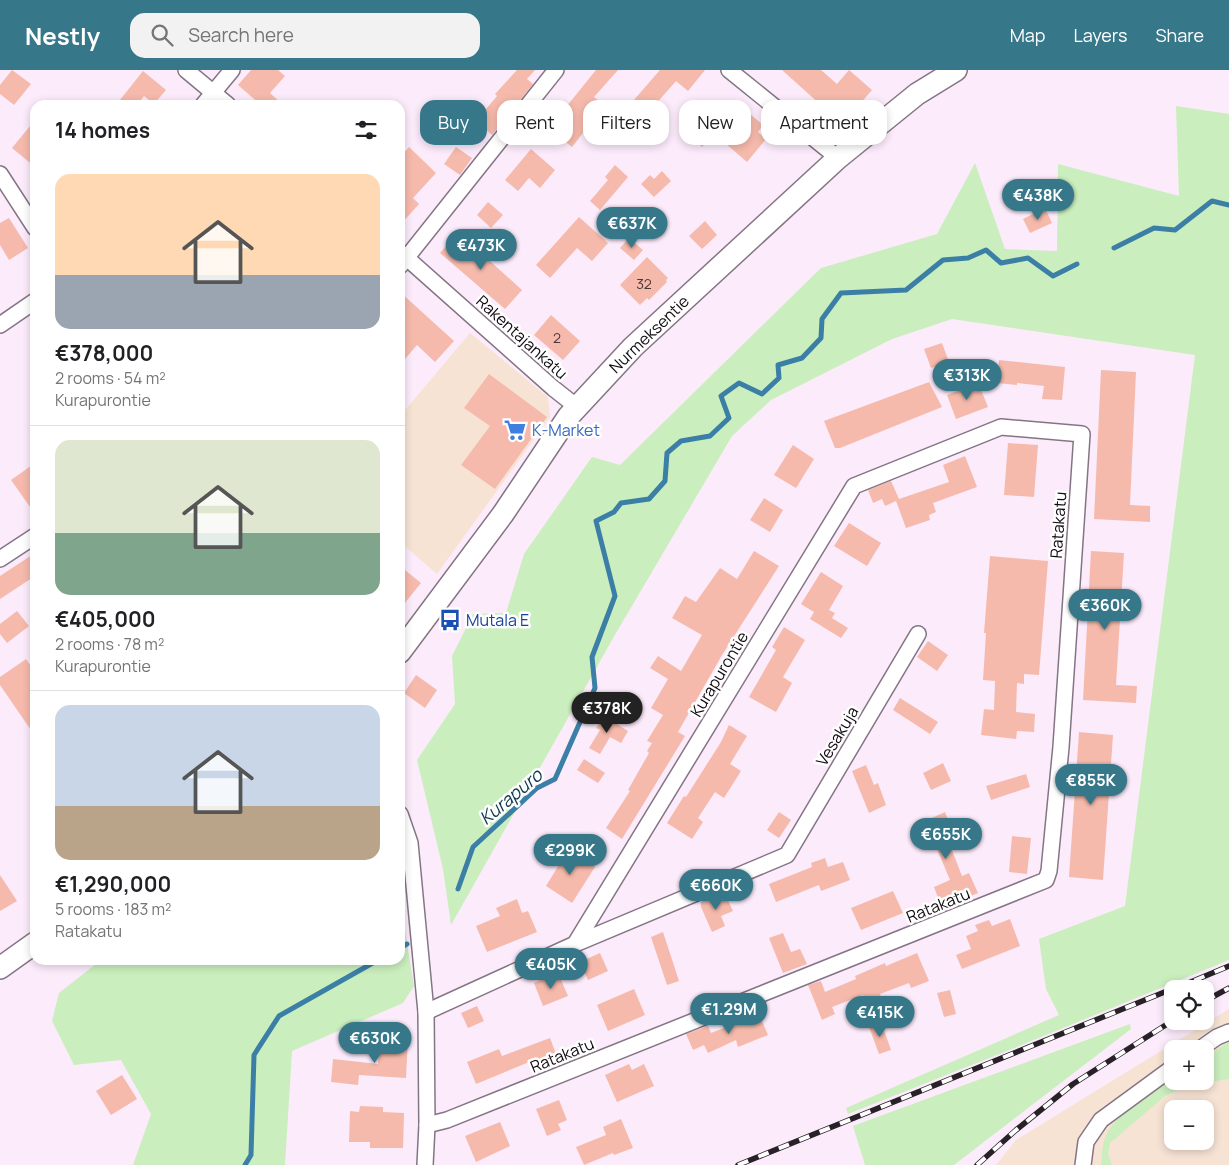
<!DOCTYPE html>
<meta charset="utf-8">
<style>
:root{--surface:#fff;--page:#f2f2f2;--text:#202124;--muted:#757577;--line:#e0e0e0;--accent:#367889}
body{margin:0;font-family:Manrope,sans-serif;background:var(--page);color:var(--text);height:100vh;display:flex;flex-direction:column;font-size:19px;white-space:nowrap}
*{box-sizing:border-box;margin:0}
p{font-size:16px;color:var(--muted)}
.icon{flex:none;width:28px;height:28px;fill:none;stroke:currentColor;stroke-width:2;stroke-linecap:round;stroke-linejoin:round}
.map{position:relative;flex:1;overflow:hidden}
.details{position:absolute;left:30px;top:30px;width:375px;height:865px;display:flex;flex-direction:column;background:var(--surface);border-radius:15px;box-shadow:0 2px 8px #0003}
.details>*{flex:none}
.hud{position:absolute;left:420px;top:30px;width:475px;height:45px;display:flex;gap:10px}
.buttons{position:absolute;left:1164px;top:910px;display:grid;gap:10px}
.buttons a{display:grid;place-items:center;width:50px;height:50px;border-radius:10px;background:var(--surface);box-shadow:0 2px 8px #0003;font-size:25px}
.price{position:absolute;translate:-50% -42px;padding:0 11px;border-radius:18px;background:var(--accent);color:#fff;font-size:16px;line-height:32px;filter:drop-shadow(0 1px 2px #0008)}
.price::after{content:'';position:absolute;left:50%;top:30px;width:15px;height:11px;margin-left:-8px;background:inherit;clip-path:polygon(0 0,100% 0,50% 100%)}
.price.current{background:#222;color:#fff}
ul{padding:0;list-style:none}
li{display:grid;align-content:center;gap:10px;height:265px;padding:0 25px}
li+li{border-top:1px solid var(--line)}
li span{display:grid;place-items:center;height:155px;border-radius:15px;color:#555}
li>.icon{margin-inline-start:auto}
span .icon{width:90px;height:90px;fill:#fffc;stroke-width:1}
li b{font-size:21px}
h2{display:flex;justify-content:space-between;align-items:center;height:60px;padding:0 25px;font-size:21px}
.chip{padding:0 18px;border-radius:15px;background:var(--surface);box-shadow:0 2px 8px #0003;font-size:18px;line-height:45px}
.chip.current{background:var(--accent);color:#fff}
header{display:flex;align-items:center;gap:30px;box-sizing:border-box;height:70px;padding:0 25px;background:var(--accent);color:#fff}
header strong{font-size:24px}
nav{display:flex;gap:28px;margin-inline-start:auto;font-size:18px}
.search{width:350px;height:45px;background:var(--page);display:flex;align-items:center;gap:12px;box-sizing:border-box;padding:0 18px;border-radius:15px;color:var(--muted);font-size:19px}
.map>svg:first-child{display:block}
.commercial{fill:#f7e3d4;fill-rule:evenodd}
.green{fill:#caeebd}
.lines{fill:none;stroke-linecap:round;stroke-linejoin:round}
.stream{stroke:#3c7fa6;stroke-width:5}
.building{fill:#f6baac}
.street-casing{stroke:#847584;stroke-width:18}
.secondary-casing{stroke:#847584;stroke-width:24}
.street{stroke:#fff;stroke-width:15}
.secondary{stroke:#fff;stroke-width:21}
.rail-casing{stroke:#282228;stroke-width:5.5}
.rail{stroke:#fefefe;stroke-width:4;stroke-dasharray:11;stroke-linecap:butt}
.labels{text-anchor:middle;stroke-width:5;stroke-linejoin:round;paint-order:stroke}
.number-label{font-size:14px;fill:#493636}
.street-label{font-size:16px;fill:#0f0a0f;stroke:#fefefe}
.shop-label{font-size:16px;fill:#366cbe;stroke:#fefefe;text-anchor:start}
.transit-label{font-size:16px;fill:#164399;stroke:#fefefe;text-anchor:start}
.water-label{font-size:18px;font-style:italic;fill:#0d384e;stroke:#fefefe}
</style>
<header>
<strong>Nestly</strong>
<div class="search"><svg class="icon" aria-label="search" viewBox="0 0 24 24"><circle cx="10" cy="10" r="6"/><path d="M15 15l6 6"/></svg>Search here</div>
<nav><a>Map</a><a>Layers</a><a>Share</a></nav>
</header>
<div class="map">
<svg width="1229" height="1095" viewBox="0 0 1229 1095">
<rect width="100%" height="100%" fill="#fcebfb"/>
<g class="commercial">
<path d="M470,263L548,327L550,347L437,504L400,472V346Z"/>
<path d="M1229,939V1095H996L1016,1070ZM1172,979H1205V1011H1172ZM1172,1039H1205V1071H1172Z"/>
</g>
<g class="green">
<path d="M1176,36L1229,44V890L1012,979L848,1044L846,1038L1059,945L1046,919L1039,869L1125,836L1195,285L952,249L892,269L771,330L732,366L616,563L451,855L443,799L417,690L455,634L452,586L473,544L506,543L524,484L592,387L620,395L821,198L937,164L975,93L1005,179L1057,181L1058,94L1179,126Z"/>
<path d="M400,830L414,916L403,933L292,981L285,1095H133L151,1044L121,990L74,995L52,951L59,923L101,890H400Z"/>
<path d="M1130,954L1131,959L954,1095H865L853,1056Z"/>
<path d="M1229,972V1009L1189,1015L1165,1026L1110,1073L1108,1084L1112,1095H1101C1102,1086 1102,1076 1105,1068C1113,1045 1153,1021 1172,1008V1011H1205V987Z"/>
</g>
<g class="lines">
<g class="stream">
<path d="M1114,178L1154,158L1175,160L1212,131L1229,135"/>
<path d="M458,819L473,777L537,718L555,709L595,618L592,587L615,526L596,451L614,442L621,433L649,429L665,411L667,383L681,371L710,366L729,348L721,326L739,313L762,324L779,308L778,295L802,288L821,268L822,249L841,223L906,220L943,190L968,188L986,180L1001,193L1028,188L1053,206L1077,194"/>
<path d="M400,878L407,874"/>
<path d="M245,1095L251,1085L254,985L279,946L378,890"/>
</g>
</g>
<g class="building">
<path d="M12,0L31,14L14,35L0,24V15Z"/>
<path d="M251,0H278L285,6L270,23L283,35H261L238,15Z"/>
<path d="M517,0H535L527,9L533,14L492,65L476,51L497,26L495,24Z"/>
<path d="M596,0H618L594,27L602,33L584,55L587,58L572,77L552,61L561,50L558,47Z"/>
<path d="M660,0H705L688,21L676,11L648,43L633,31Z"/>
<path d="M782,0H821L837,14L849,0L872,20L842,54Z"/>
<path d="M143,1L166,20L154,34L144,26L137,35H116Z"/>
<path d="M735,31L763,55L758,62L766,69L747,92L710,60Z"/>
<path d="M35,50V97L12,78Z"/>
<path d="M698,55L711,68L702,77L689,65Z"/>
<path d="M409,77L436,103L413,128L419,134L400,155V87Z"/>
<path d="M456,77L472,88L460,105L444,94Z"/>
<path d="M531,79L555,100L540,118L529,108L518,121L505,110Z"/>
<path d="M615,95L628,107L600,140L590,131L608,110L605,107Z"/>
<path d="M662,101L671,111L654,127L641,114L650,105L654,109Z"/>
<path d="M488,132L503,145L491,158L477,145Z"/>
<path d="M1045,138L1052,153L1030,163L1023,149Z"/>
<path d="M579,147L608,173L592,191L577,178L550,208L536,195Z"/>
<path d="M9,148L28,178L9,190L0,175V153Z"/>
<path d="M705,151L717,165L702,179L689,166Z"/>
<path d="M458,162L522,220L505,239L440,183Z"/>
<path d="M629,168L643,180L634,190L620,178Z"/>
<path d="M647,187L668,208L666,210L667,212L649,230L647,228L640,235L620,215Z"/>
<path d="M400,222L454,271L435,292L417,275L400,295Z"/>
<path d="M551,245L580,271L563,290L534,265Z"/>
<path d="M942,273L949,292L931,298L924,279Z"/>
<path d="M999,290L1065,297L1062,330L1042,329L1044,316L1017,313V315L997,313Z"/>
<path d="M1101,300L1136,302L1130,435L1150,436V452L1094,449Z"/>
<path d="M489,304L547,347L495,419L461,395L490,356L464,338Z"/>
<path d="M929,312L942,337L840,378H835L824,351Z"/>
<path d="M974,315H979L988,337L956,349L947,325Z"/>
<path d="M1008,373L1038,375L1034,427L1004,425Z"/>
<path d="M793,375L814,389L796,418L774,405Z"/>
<path d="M965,386L977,417L933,433L936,442L929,445L930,450L906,458L896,431L885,436L882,429L873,433L868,420L891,411L899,429L949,412L943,395Z"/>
<path d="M35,393V444L11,410Z"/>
<path d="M764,428L783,440L770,462L750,450Z"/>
<path d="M849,453L881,473L867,496L834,476Z"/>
<path d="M754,481L779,496L722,585L678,662L685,666L622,769L606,758L630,721L628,720L649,683L647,681L652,673L647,671L663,645L651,638L668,609L650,598L658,586L681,601L702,565L672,548L685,526L696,532L720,498L737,509Z"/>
<path d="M1091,481L1124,483L1116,615L1137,616L1136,633L1083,630Z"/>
<path d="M35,483V506L0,529V506Z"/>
<path d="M990,486L1048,491L1039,605L1024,604V614L1017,613L1016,642L1035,644L1034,662L1017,661L1016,669L981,665L984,639L994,640L995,611L983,610L986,563H984Z"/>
<path d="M400,496L421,513L400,539Z"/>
<path d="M821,502L843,516L829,540L835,543L832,548L848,558L841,568L810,549L814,542L801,534Z"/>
<path d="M17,541L29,556L7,573L0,564V554Z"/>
<path d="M784,557L805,570L783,607L792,613L776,642L749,627L776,580L772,577Z"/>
<path d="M928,571L948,585L937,601L917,587Z"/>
<path d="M26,589L35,602V666L0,615V607Z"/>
<path d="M416,605L437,620L425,638L404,623Z"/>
<path d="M900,628L938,652L930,664L893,640Z"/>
<path d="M604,646L628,661L621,673L610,667L600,684L589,678L600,660L596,658Z"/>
<path d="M729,655L747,666L730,694L741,701L724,728L715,722L698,748L703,752L692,769L667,753L684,726L686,727L721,672Z"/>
<path d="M1079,662L1113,665L1103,810L1069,807Z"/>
<path d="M584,689L605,703L598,713L577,700Z"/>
<path d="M943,693L951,711L931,720L923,703Z"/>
<path d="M866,695L874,715L878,713L886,735L869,743L852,701Z"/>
<path d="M1026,704L1030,717L991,730L986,716Z"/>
<path d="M779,742L791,750L779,768L767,760Z"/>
<path d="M945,742L955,767L948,770L962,806L969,803L978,823L942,838L934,817L950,810L935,774L924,779L914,756Z"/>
<path d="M1012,766L1031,768L1027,804L1009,802Z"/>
<path d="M568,780L595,797L572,833L546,816Z"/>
<path d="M825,788L828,797L843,792L850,810L821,821L819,815L776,832L769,814L812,797L811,793Z"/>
<path d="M0,805L17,831L0,841Z"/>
<path d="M893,821L903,843L861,860L851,838Z"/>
<path d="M724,822L733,841L721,846L725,856L712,862L701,837V832Z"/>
<path d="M517,829L522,843L528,841L537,862L487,882L476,856L500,846L496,838Z"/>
<path d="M1010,849L1020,876L962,899L956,885L971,879L966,866L978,861L975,855L989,850L992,856Z"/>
<path d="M663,862L679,911L667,915L651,867Z"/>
<path d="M783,863L791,882L800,879L807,894L783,903L769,868Z"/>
<path d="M600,883L608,901L588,910L580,892Z"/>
<path d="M917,883L929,911L911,918L909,913L880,924L883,934L869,940L863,925L832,937L835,944L822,950L808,915L821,911L825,922L856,909L855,906L885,893L886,896Z"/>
<path d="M558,903L568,926L543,936L534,913Z"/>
<path d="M634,919L645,945L608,961L597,935Z"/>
<path d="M950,920L956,944L944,947L937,923Z"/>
<path d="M477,936L484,951L468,958L461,943Z"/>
<path d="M759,944L768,965L738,977L736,970L708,983L704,975L693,980L686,964L708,956L711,963Z"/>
<path d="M881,952L891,980L879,984L869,957Z"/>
<path d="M380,967L408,969L406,1008L359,1005L358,1015L331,1012L333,989L378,994Z"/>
<path d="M550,968L556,984L530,994L529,992L476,1014L467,992L499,979L502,986Z"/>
<path d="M629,994L632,1000L644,994L654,1016L617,1032L605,1005Z"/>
<path d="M122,1005L137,1029L111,1045L96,1021Z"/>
<path d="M559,1030L567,1050L558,1054L561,1060L547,1066L536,1039Z"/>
<path d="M360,1036L383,1037V1042L404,1043L403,1078H370V1072H349L350,1041L359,1042Z"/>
<path d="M621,1049L633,1078L614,1085L613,1083L584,1095L576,1077L606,1065L603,1057Z"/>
<path d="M500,1052L510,1076L476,1092L465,1066Z"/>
</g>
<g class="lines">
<g class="street-casing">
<g id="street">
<path d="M186,0L228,35"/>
<path d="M729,0L838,88"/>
<path d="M203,35L232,0"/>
<path d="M0,104L35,158"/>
<path d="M400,182L553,318L577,337"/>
<path d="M400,196L556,0"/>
<path d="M0,255L35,231"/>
<path d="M0,489L35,466"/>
<path d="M400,744L410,773L426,942L427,1055L425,1095"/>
<path d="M575,874L787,785L918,564"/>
<path d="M426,942L575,874L854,416L1001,357L1082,364L1061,677L1049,801L1046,810L447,1050L427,1055"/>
<path d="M1200,979L1217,967L1229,962"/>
<path d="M1083,1095L1086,1072L1101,1050L1172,998"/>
</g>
</g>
<g class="secondary-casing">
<g id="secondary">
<path d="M400,582L503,444L568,347L633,277L838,88L917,24L956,0"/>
<path d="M0,898L35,873"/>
</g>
</g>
<use href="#street" class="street"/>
<use href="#secondary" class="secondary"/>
<g class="rail-casing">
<g id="rail">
<path d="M1174,919L1229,896"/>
<path d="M1205,931L1229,918"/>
<path d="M738,1095L1172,919"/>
<path d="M977,1095L1016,1060L1073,1014L1172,951"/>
</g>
</g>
<use href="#rail" class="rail"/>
</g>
<defs>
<g id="supermarket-bare" transform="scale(1.725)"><path d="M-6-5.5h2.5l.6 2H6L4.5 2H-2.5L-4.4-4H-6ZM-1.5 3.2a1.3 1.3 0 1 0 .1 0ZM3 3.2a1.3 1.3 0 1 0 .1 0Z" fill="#3f7fe0" stroke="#fefefe" stroke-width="2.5" paint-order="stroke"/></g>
<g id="bus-bare" transform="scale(1.725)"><path d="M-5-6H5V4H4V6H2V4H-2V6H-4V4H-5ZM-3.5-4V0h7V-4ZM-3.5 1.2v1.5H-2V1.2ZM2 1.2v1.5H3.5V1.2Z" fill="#1a4fb4" stroke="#fefefe" stroke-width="2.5" paint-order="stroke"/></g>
</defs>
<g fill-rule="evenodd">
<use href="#supermarket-bare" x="515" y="360"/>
<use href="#bus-bare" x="450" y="550"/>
</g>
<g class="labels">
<g class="number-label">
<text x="644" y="219">32</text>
<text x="557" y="273">2</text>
</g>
<g class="street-label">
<text transform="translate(649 264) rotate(-44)" y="6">Nurmeksentie</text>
<text transform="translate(522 267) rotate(42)" y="6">Rakentajankatu</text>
<text transform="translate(1058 455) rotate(-86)" y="6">Ratakatu</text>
<text transform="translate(719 604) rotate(-59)" y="6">Kurapurontie</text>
<text transform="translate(837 666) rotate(-59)" y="6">Vesakuja</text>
<text transform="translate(938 835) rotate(-22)" y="6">Ratakatu</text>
<text transform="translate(562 985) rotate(-22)" y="6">Ratakatu</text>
</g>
<g class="shop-label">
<text x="532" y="366">K-Market</text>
</g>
<g class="transit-label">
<text x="466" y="556">Mutala E</text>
</g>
<g class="water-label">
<text transform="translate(511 727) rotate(-40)" y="6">Kurapuro</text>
</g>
</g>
</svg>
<div class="buttons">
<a><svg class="icon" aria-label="locate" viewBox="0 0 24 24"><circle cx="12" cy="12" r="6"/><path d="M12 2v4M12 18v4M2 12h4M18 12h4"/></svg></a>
<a>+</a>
<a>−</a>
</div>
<b class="price" style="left:1038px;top:151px">€438K</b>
<b class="price" style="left:632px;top:179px">€637K</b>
<b class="price" style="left:481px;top:201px">€473K</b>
<b class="price" style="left:967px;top:331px">€313K</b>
<b class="price" style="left:1105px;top:561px">€360K</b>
<b class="price current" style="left:607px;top:664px">€378K</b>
<b class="price" style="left:1091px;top:736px">€855K</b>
<b class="price" style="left:946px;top:790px">€655K</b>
<b class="price" style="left:570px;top:806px">€299K</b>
<b class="price" style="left:716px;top:841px">€660K</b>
<b class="price" style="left:551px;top:920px">€405K</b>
<b class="price" style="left:729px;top:965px">€1.29M</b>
<b class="price" style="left:880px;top:968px">€415K</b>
<b class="price" style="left:375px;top:994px">€630K</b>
<div class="hud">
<a class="chip current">Buy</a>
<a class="chip">Rent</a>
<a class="chip">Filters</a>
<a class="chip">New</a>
<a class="chip">Apartment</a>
</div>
<section class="details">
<h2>14 homes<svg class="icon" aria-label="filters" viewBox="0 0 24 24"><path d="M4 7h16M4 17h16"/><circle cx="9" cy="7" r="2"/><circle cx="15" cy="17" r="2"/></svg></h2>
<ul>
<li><span style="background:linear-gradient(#ffd9b3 65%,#9aa5b1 0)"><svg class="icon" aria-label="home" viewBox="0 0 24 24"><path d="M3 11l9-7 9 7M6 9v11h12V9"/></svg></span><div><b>€378,000</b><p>2 rooms · 54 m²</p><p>Kurapurontie</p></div></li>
<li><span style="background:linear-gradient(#dfe7d0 60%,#7fa58c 0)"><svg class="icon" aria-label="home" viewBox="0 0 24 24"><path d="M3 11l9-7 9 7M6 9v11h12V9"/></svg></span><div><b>€405,000</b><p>2 rooms · 78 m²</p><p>Kurapurontie</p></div></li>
<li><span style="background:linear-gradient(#c9d6e8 65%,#b9a48a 0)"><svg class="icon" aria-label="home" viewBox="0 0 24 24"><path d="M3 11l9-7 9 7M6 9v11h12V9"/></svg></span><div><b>€1,290,000</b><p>5 rooms · 183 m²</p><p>Ratakatu</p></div></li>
</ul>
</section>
</div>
